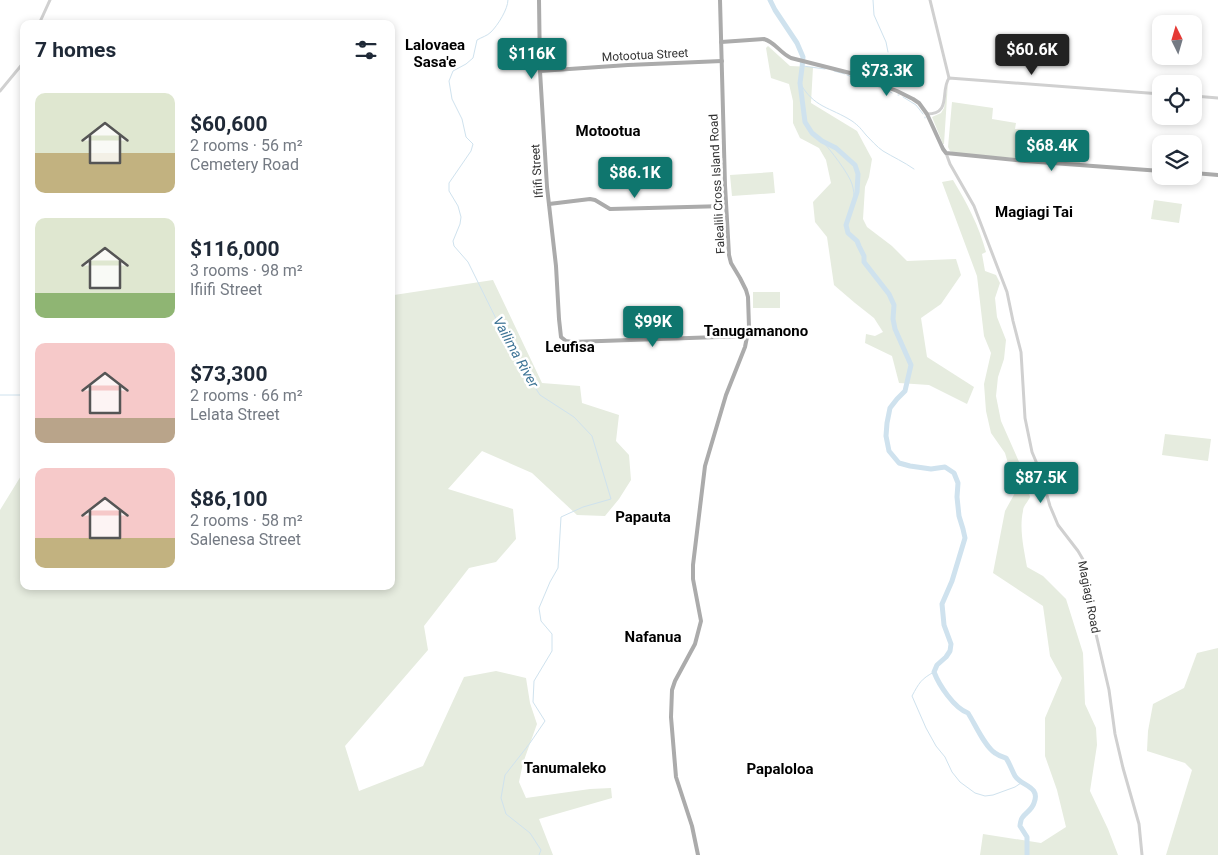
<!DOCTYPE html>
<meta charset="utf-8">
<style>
:root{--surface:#fff;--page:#f2f2f3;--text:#1f2937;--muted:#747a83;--accent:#0f766e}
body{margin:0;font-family:Roboto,sans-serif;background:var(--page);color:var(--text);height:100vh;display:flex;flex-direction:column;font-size:19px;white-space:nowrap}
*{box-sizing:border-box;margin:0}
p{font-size:16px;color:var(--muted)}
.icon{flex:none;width:28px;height:28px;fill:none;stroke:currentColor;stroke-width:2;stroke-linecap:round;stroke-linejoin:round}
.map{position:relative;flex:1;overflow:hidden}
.details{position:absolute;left:20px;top:20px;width:375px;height:570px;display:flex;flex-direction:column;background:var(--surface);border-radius:10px;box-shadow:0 2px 8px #0003}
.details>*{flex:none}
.needle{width:32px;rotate:355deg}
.fabs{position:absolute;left:1152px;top:15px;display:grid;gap:10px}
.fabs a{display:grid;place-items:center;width:50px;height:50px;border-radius:10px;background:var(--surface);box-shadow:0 2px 8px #0003;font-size:25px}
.price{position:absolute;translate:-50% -42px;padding:0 11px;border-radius:5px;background:var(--accent);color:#fff;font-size:16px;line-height:32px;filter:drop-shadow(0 1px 2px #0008)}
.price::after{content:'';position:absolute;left:50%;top:30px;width:15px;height:11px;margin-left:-8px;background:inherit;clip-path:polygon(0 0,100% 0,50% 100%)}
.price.selected{background:#222;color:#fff}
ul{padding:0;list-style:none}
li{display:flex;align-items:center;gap:15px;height:125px;padding:0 15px}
li span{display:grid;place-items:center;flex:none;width:140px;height:100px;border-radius:10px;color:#555}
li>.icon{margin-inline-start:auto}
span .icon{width:60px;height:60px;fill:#fffc;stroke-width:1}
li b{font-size:21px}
h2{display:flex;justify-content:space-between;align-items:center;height:60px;padding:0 15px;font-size:21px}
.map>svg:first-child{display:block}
.green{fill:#e6ecdf}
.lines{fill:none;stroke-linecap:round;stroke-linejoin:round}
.stream{stroke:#cfe2ee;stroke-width:1}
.river{stroke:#cfe2ee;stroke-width:5}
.minor{stroke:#d0d0d0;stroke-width:3}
.major{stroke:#ababab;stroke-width:4}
.labels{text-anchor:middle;stroke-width:5;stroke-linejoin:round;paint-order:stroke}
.street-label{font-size:12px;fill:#333;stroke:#fff}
.water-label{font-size:14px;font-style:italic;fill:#3f7597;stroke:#fff}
.quarter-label{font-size:15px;font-weight:bold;fill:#000;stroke:#fff}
</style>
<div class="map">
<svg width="1218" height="855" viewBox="0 0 1218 855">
<rect width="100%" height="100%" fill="#fff"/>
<g class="green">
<path d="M768,46L790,66L813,67L811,103L857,131L872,159L869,177L865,187L863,219L867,227L892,246L907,261L956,259L961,275L941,304L921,318L927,357L974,387L967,404L929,385L899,383L892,356L865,343L866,334L875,336L883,332L874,318L855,303L834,285L827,237L815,222L813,202L831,183L826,160L819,148L800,138L793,123V101L789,84L771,78L766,48Z"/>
<path d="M948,82L944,144H943L932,117L941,113L944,108Z"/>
<path d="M952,102L993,108L992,119L1016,123L1015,129L1083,136L1080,164L954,153L950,151L948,147Z"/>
<path d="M773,172L775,193L732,196L730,175Z"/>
<path d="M953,180C967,203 979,226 986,252L982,254L985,271L996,275L1000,283L995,298L997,317L1006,340L1004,359L998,377L996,396L1001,421L1020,464L1030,497C1028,502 1023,506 1023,511C1019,529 1024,549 1027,567L1043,576L1066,599L1083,653L1085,704L1096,728L1097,745L1090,791L1108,829L1118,855H980L983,834L1041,843L1066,827L1057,790L1045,756V718L1062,678L1050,656L1043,606L993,573L1005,511L1016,491L1005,453L991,433L986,411L984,384L991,353L984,336L977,276L942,182Z"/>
<path d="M1154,200L1182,204L1179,223L1151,219Z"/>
<path d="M493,280L542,383L580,386L582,403L619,415L616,441L629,455L631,480L619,499L605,516L577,515L532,473L482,451L448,489L513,509L516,539L496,562L469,568L424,626L428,650L345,746L359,791L423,766L464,677L496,671L526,678L530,703L537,724L523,763L519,782L526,798L590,789L611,788L612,798L539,819L553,855H0V510L24,471V586H391V293L394,295Z"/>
<rect x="753" y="292" width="27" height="16"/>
<path d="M1165,434L1211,439L1208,461L1162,455Z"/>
<path d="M1218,648V855H1166L1192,770L1185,763L1147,751L1148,731L1153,704L1184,688L1197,653Z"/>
</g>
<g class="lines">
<g class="stream">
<path d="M508,0C508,9 498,25 491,32C487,36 482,37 477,40L473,58L466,64L453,71L449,81L452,99L462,119L466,137L473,144L471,151L449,183V191L458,206L461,217L460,224L453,241L454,246L468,262L515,357L540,395L574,417L592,436L611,499L583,507L561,517L558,568L550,582L539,608L541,621L552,634V651L534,681L533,702L545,721L530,743L505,775L501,798L506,814L530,833L541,850L539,855"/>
<path d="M873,0L874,15L886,42L888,52"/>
<path d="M803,66L825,69"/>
<path d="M834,71L845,74"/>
<path d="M847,75L868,83"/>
<path d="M800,83C814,108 830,107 852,121C859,126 861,129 866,135C871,140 877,147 883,151C893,157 904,162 914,169"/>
<path d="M871,84L882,88"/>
<path d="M889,91L892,93"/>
<path d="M898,95H899"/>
<path d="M903,97L916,105L923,114"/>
<path d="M925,117V118"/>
<path d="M822,141C830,149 849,174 852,184C854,190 854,195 854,201"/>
<path d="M0,395H23"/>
<path d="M934,672C921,679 919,683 912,696L926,728L936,746L945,757L952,772L960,782L975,793L985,796L993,795L1015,787L1021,783"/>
</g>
<path class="river" d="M770,0L775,10L797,43L803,57L802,68L800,83L805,122L812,133L822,141L836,148L855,165L858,174L857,192L846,225L848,233L857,241L859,246L864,256V262L889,294L894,305L893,319L895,329L911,365L905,391L897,399L890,408L887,423L886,436L889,451L899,463L910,466L931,469L945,467L954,473L958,483L957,497L959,516L963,529L965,538L952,581L942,604L944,625L951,644L950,651L946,657L937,665L934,672C939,685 954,708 968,713C975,724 985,747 995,753C999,756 1003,757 1006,758C1010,764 1012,771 1015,776C1021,786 1041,786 1034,803C1032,810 1025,813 1022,818C1021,819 1020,825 1020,826L1027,837V855"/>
<g class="minor">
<path d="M930,0L949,78"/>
<path d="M39,24L50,0"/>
<path d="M0,91L24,62"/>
<path d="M1194,96L1218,98"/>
<path d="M927,114C952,114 940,91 949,78L1161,94"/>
<path d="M946,153L950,164L974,206L1007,292L1013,321L1021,352L1025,418L1032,452L1040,471L1050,506L1058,525L1078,551L1085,563L1096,634L1109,690L1115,734L1123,768L1139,824L1142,855"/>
</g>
<g class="major">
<path d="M539,0L540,71L547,187L556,266L559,319L561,337L566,341L572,342L748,336"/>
<path d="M721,42L764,39C775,42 780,53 791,58L854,74L897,91L913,99L919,103L927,114L943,149L946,153L1025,161L1161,171"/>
<path d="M540,71L628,65L722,61"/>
<path d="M1194,173L1218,175"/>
<path d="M549,204L590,199L595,200L610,209L726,206"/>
<path d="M698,855L692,826L676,777L671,717L672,690L675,681L695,644L701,621L693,579V565L705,466L726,395L745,347L749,327L748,297L746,290L740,278L731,263L729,255L725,185L720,0"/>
</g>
</g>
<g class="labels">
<g class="street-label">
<text transform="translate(645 55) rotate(-3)" y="4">Motootua Street</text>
<text transform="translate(537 171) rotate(-94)" y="4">Ifiifi Street</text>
<text transform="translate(717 184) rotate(-93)" y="4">Falealili Cross Island Road</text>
<text transform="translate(1089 597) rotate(79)" y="4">Magiagi Road</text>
</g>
<g class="water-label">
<text transform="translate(516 352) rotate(61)" y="5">Vailima River</text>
</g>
<g class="quarter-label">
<text x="435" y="50">Lalovaea<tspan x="435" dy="17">Sasa'e</tspan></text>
<text x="608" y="136">Motootua</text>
<text x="1034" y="217">Magiagi Tai</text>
<text x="756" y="336">Tanugamanono</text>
<text x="570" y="352">Leufisa</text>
<text x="643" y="522">Papauta</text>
<text x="653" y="642">Nafanua</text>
<text x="565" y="773">Tanumaleko</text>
<text x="780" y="774">Papaloloa</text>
</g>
</g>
</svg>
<div class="fabs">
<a><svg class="needle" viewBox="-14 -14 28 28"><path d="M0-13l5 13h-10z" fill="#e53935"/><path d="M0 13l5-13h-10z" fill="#747a83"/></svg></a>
<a><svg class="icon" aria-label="locate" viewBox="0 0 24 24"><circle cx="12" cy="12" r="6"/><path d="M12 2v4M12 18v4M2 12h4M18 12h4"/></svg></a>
<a><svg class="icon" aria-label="layers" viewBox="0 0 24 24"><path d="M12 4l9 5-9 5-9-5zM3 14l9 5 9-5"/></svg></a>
</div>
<b class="price selected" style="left:1032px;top:76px">$60.6K</b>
<b class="price" style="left:532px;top:80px">$116K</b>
<b class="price" style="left:887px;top:97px">$73.3K</b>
<b class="price" style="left:1052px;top:172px">$68.4K</b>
<b class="price" style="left:635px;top:199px">$86.1K</b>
<b class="price" style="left:653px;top:348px">$99K</b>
<b class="price" style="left:1041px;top:504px">$87.5K</b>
<section class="details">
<h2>7 homes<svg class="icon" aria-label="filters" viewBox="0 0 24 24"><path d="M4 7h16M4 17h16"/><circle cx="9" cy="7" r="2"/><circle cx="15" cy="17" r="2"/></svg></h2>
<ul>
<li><span style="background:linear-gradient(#dfe7d0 60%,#c2b280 0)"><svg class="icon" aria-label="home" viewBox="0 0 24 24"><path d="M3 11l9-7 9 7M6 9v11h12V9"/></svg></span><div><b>$60,600</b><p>2 rooms · 56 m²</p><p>Cemetery Road</p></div></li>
<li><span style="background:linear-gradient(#dfe7d0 75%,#8fb573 0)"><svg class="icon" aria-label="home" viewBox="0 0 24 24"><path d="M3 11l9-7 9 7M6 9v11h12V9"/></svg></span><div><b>$116,000</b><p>3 rooms · 98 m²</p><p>Ifiifi Street</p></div></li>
<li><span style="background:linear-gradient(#f6c9c9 75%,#b9a48a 0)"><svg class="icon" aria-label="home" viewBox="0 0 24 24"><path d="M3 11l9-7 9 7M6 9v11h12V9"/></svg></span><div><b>$73,300</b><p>2 rooms · 66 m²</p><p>Lelata Street</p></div></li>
<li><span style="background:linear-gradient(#f6c9c9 70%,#c2b280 0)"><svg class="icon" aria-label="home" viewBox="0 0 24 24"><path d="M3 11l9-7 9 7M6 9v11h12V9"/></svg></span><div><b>$86,100</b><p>2 rooms · 58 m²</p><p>Salenesa Street</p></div></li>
</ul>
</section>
</div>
